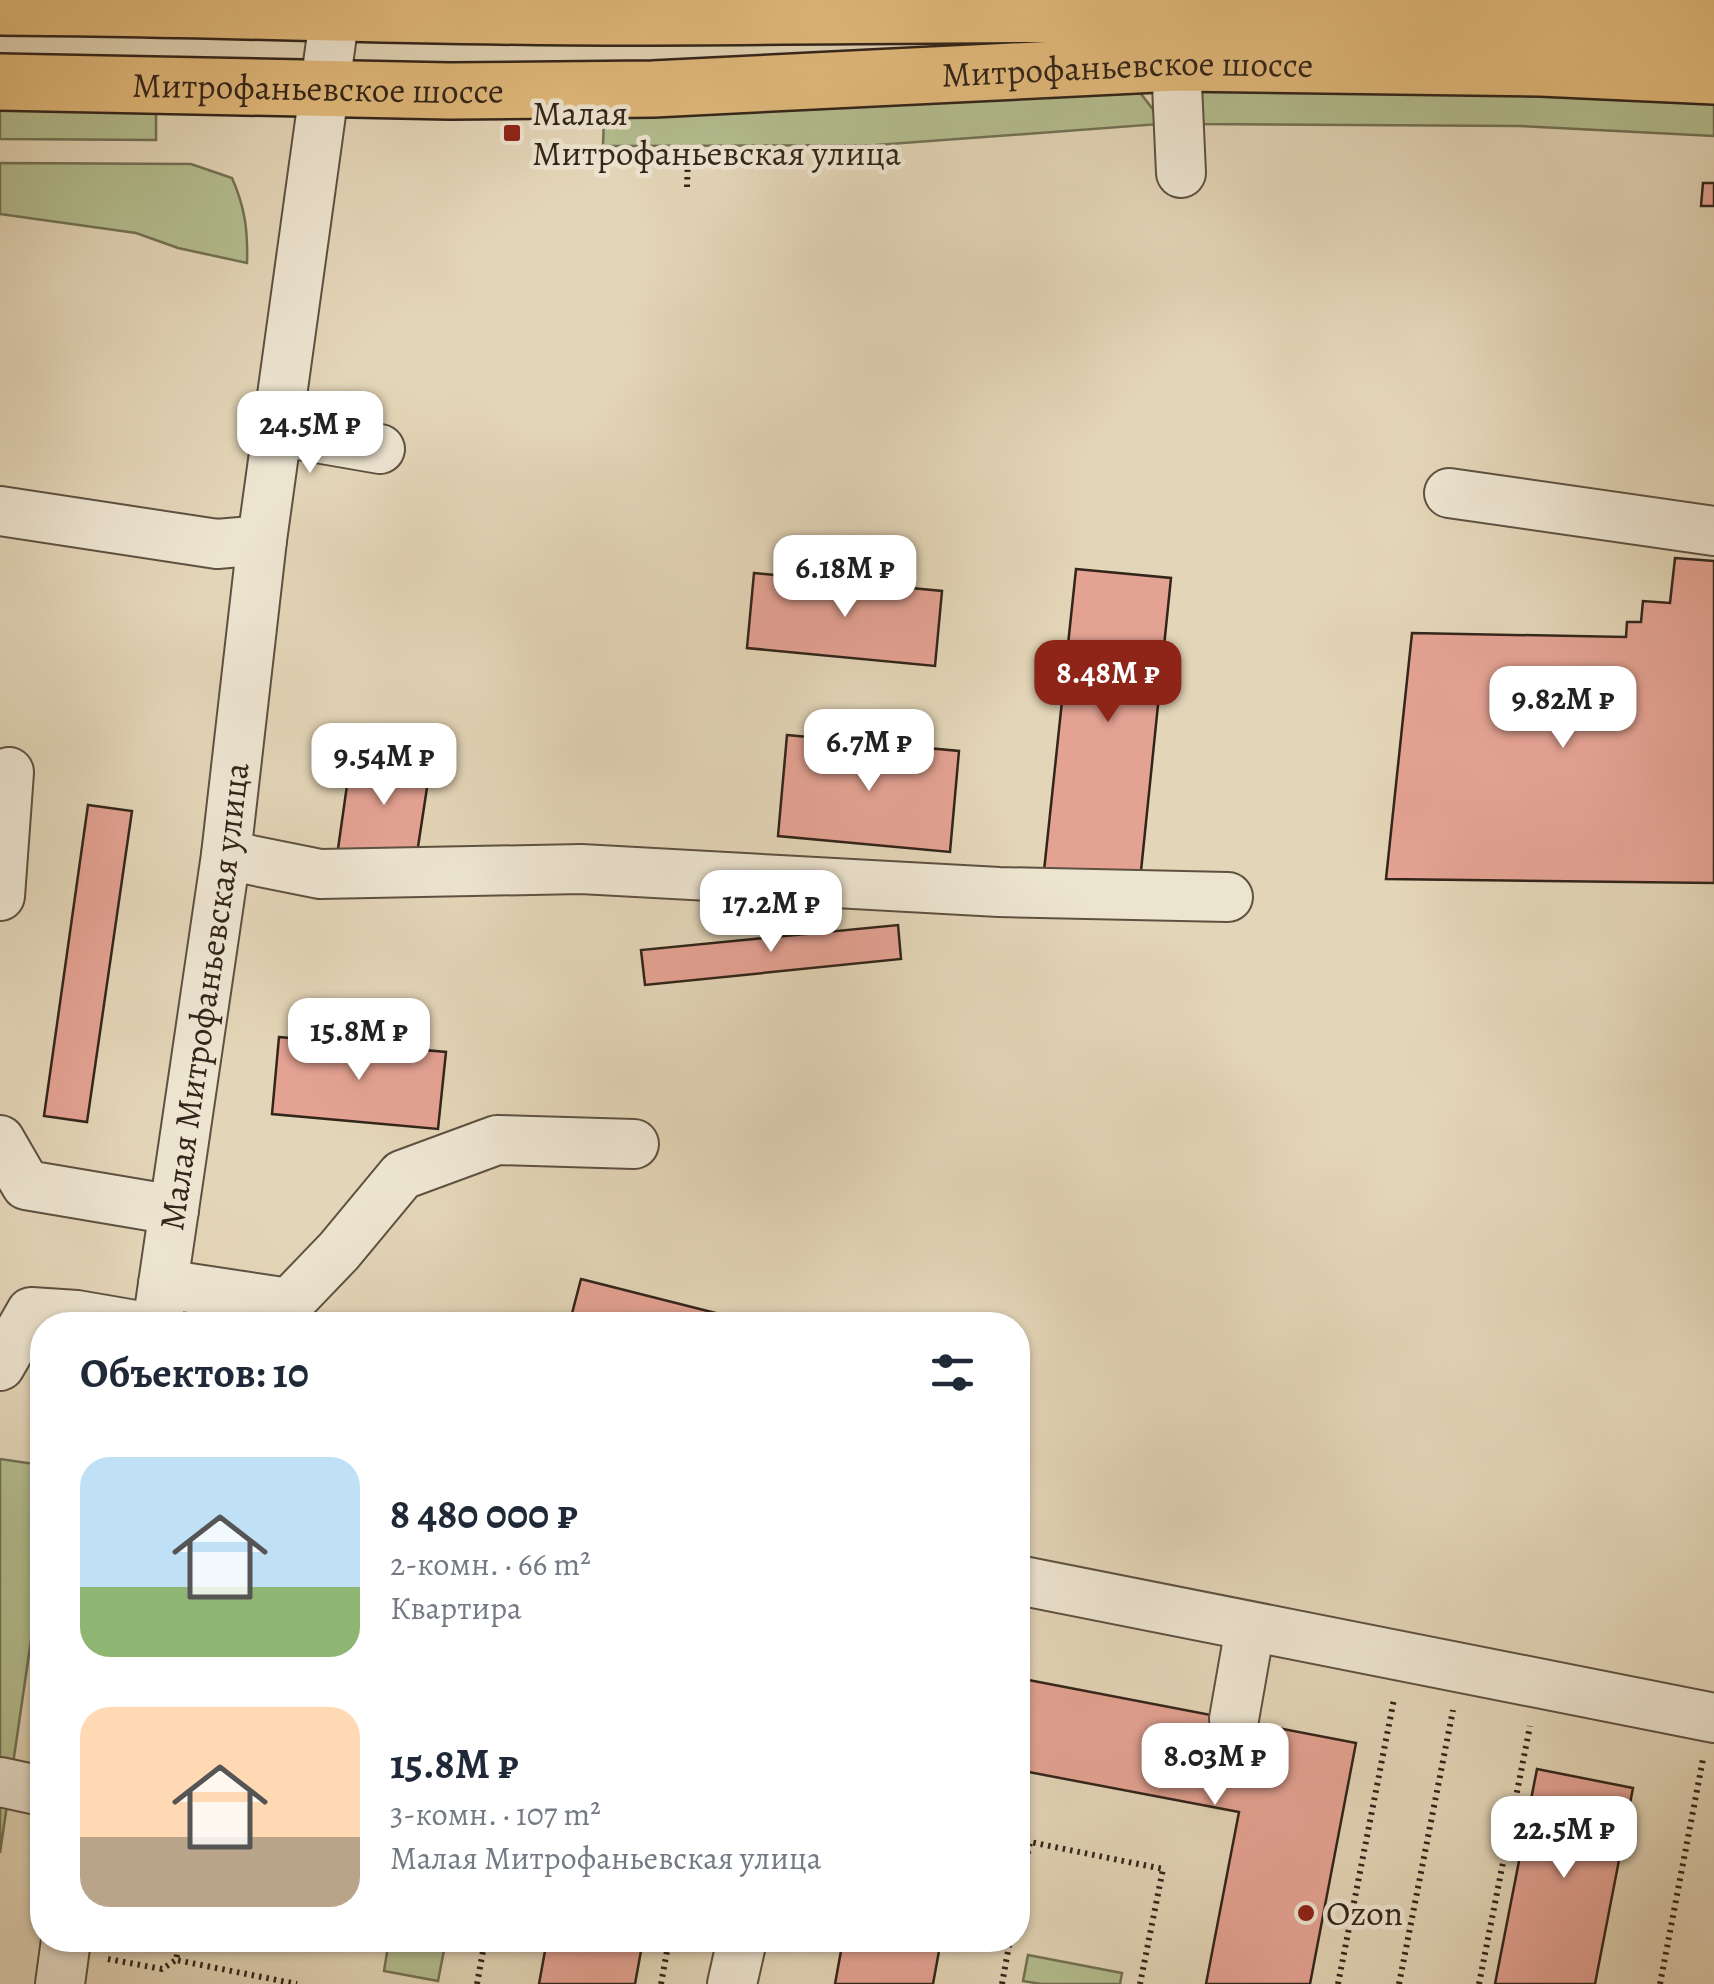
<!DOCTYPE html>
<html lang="ru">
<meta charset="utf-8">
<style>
:root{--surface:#fff;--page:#f2f2f3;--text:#1f2937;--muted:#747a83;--accent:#8f2418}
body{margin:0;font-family:Alegreya,serif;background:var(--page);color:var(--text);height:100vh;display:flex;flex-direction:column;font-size:38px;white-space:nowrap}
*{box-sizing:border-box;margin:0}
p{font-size:32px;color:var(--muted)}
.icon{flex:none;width:55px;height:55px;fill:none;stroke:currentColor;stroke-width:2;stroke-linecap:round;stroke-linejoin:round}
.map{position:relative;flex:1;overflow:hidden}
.drawer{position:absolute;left:30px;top:1312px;width:1000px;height:640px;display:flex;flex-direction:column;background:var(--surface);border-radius:40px;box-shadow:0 2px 8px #0004}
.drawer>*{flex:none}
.price{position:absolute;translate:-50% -85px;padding:0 22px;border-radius:20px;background:#fff;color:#222;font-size:32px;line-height:65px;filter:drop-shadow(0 2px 5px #0008)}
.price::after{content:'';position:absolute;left:50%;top:60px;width:30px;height:22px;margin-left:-15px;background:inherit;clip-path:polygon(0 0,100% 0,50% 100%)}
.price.selected{background:var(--accent);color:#fff}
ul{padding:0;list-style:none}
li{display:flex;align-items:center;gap:30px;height:250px;padding:0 50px}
li span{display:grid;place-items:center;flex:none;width:280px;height:200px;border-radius:30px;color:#555}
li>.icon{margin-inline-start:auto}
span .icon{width:120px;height:120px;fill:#fffc;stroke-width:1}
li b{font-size:42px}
h2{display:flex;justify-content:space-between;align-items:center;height:120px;padding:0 50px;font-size:42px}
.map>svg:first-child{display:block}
.green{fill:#b3bd8f;stroke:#727154;stroke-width:2.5}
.building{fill:#e4a293;stroke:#32251a;stroke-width:2.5}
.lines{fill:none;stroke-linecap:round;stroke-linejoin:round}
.minor-casing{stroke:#5e5141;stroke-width:52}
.major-casing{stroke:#32251a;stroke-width:60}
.path{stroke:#32251a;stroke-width:6;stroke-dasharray:2.5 5;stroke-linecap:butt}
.minor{stroke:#ede4d0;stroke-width:48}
.major{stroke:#e2ba7c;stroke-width:55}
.poi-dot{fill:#8f2418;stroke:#ede4d0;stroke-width:4}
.labels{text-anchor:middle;stroke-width:9;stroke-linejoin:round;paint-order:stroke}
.street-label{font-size:35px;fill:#32251a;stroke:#ede4d0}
.poi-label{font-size:35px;fill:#32251a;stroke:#ede4d0;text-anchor:start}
</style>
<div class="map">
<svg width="1714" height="1984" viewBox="0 0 1714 1984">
<rect width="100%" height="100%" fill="#e3d5b7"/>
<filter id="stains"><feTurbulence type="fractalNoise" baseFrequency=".002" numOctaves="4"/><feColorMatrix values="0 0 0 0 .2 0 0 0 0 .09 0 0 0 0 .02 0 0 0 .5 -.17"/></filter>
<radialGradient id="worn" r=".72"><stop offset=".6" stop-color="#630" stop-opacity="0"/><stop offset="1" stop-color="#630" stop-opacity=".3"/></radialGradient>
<g class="green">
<path d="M1138,90L1155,112L1160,124L876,145L603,146L604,115Z"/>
<path d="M1202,90L1505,95L1714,104V136L1519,126L1197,124V100Z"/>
<path d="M0,108L156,111V140L0,139Z"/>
<path d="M0,163L191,164L232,178C245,207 248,231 247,263L178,248L136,233L0,214Z"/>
<path d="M0,1459L42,1465V1565L0,1853Z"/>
<path d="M389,1940H446L438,1981L384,1971Z"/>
<path d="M1028,1955L1122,1973L1120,1984H1041L1023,1981Z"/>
</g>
<g class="building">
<path d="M1703,183H1714V206H1701Z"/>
<path d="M1675,558L1714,561V883L1386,879L1412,633L1626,637L1627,622H1641L1643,601L1670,603Z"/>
<path d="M1076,569L1171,578L1140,881L1044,871Z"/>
<path d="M754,573L942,591L935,666L747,648Z"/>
<path d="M787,735L959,751L950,852L778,836Z"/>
<path d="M351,757L430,768L416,860L338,849Z"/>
<path d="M88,805L132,811L87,1122L44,1116Z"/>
<path d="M898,925L901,959L645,985L641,950Z"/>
<path d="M279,1037L446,1052L438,1129L272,1114Z"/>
<path d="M581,1279L763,1325H569Z"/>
<path d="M1018,1678L1356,1743L1310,1984H1206L1239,1812L1018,1770Z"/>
<path d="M1537,1769L1633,1788L1595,1984H1495Z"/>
<path d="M547,1940H643L635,1984H539Z"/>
<path d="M843,1940H941L933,1984H835Z"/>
</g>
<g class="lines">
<g class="minor-casing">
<g id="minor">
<path d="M1176,63L1181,173"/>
<path d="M276,431L380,449"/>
<path d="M1449,493L1714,531"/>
<path d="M0,511L217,544L262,540"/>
<path d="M226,855L320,874L581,869L999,892L1228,897"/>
<path d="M0,896L9,772"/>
<path d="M0,1140L26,1185L174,1210"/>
<path d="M163,1284L289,1303L339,1251L402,1175L497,1140L634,1144"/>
<path id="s1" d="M157,1325L226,855L262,540L335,13"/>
<path d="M0,1366L31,1312L77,1315L135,1325"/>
<path d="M1018,1580L1714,1718"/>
<path d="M1234,1719L1250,1628"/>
<path d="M0,1782L42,1791"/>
<path d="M60,1984L66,1940"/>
<path d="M732,1984L742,1940"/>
</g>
</g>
<g class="major-casing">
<g id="major">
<path d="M0,7C207,8 413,17 620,17C985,16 1350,7 1714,27"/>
<path id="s2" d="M0,82L450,91L653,89L1176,63L1541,68L1714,76"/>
</g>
</g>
<g class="path">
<path d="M687,187L688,157"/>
<path d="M1018,1905L1030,1842L1163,1869L1140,1984"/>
<path d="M180,1940L176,1960L297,1984"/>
<path d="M108,1959L162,1969L176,1960"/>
<path d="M477,1984L485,1940"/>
<path d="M661,1984L669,1940"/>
<path d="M1002,1984L1010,1940"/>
<path d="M1338,1984L1394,1699"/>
<path d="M1399,1984L1453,1710"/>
<path d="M1479,1984L1530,1726"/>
<path d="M1660,1984L1703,1759"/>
</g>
<use href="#minor" class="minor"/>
<use href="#major" class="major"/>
</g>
<g class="poi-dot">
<rect x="502" y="123" width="20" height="20" rx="5"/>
<circle cx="1306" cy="1913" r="10"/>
</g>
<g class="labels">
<g class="street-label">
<text dy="12" stroke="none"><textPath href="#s2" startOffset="1128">Митрофаньевское шоссе</textPath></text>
<text dy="12" stroke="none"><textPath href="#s2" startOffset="318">Митрофаньевское шоссе</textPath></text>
<text dy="12" stroke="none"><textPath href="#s1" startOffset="332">Малая Митрофаньевская улица</textPath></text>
</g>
<g class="poi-label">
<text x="532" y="125">Малая<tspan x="532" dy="40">Митрофаньевская улица</tspan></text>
<text x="1326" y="1925">Ozon</text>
</g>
</g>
<rect width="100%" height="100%" filter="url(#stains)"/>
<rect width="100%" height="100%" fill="url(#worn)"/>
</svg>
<b class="price" style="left:310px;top:476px">24.5M ₽</b>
<b class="price" style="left:845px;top:620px">6.18M ₽</b>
<b class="price selected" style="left:1108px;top:725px">8.48M ₽</b>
<b class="price" style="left:1563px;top:751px">9.82M ₽</b>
<b class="price" style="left:869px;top:794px">6.7M ₽</b>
<b class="price" style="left:384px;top:808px">9.54M ₽</b>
<b class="price" style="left:771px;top:955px">17.2M ₽</b>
<b class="price" style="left:359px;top:1083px">15.8M ₽</b>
<b class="price" style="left:1215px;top:1808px">8.03M ₽</b>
<b class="price" style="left:1564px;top:1881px">22.5M ₽</b>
<section class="drawer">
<h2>Объектов: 10<svg class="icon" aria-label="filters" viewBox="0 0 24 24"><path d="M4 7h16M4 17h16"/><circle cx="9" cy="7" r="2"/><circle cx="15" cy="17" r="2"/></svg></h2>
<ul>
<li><span style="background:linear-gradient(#bfe0f5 65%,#8fb573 0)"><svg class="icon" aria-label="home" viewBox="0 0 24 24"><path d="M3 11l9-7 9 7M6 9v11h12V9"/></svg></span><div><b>8 480 000 ₽</b><p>2-комн. · 66 m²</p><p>Квартира</p></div></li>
<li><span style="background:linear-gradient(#ffd9b3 65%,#b9a48a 0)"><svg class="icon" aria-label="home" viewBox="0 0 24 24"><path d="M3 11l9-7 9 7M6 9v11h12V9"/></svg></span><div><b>15.8M ₽</b><p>3-комн. · 107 m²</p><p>Малая Митрофаньевская улица</p></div></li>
</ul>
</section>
</div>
